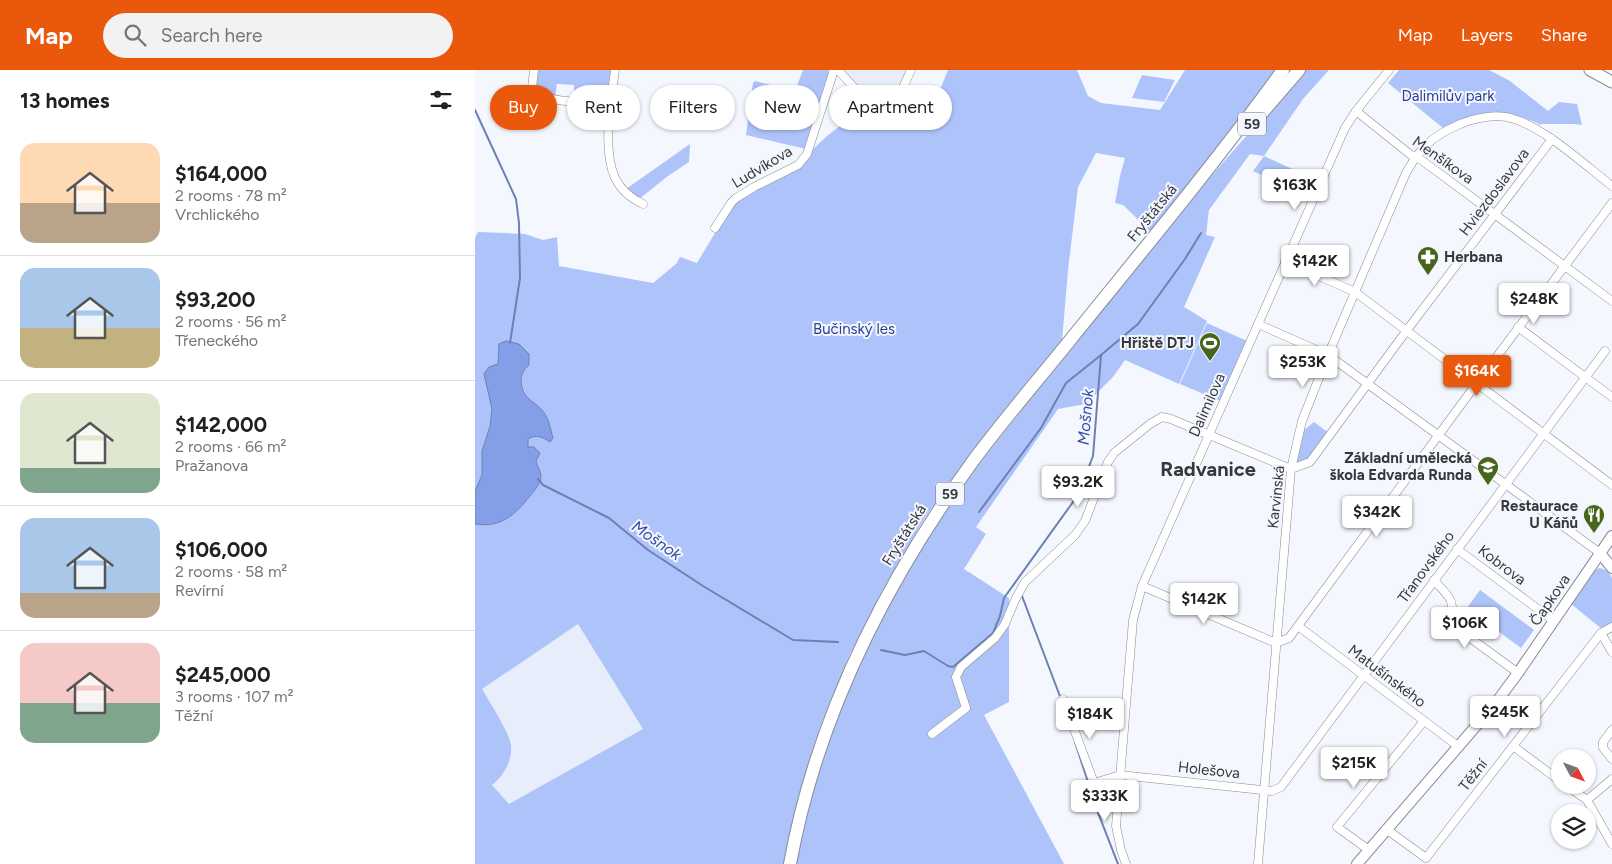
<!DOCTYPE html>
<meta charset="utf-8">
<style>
:root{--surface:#fff;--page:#f2f2f2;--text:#202124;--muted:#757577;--line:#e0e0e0;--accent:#ea580c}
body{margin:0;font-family:Figtree,sans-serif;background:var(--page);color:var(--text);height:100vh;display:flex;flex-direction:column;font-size:19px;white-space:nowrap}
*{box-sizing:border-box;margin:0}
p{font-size:16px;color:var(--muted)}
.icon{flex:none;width:28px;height:28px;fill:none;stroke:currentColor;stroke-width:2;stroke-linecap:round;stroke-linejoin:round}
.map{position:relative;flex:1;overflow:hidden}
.sheet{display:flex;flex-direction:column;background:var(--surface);width:475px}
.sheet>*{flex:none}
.guide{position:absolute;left:15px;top:15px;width:475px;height:45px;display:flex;gap:10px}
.needle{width:32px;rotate:131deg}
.controls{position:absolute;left:1076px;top:679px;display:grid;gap:10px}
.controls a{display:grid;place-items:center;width:45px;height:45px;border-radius:50%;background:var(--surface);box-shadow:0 1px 4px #0004;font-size:25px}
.price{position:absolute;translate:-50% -42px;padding:0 11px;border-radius:5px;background:#fff;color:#222;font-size:16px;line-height:32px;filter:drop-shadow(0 1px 2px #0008)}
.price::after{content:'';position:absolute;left:50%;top:30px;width:15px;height:11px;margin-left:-8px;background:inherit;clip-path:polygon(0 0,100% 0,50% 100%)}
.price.on{background:var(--accent);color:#fff}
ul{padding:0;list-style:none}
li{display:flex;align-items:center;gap:15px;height:125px;padding:0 20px}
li+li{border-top:1px solid var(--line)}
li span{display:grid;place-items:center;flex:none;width:140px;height:100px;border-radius:15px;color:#555}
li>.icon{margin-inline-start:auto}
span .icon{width:60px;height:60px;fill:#fffc;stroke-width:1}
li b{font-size:21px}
h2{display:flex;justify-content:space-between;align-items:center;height:60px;padding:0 20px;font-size:21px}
.tag{padding:0 18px;border-radius:22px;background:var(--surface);box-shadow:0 1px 4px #0004;font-size:18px;line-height:45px}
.tag.on{background:var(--accent);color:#fff}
header{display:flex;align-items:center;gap:30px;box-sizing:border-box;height:70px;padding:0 25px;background:var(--accent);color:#fff}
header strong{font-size:24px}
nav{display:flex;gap:28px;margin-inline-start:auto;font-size:18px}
.search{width:350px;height:45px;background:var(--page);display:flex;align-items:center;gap:12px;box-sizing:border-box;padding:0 18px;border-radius:28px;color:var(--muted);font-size:19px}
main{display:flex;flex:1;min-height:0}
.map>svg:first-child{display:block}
.built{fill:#e8edfb}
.green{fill:#aec3fa;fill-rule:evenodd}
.water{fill:#849fe8;stroke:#6d80b4}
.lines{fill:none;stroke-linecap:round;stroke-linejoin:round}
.stream{stroke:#6d80b4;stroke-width:2}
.minor-casing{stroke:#898b91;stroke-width:9}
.tertiary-casing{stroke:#898b91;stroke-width:12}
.secondary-casing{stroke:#898b91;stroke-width:13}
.primary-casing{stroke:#898b91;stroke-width:14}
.minor{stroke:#fff;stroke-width:8}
.tertiary{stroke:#fff;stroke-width:10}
.secondary{stroke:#fff;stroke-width:11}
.primary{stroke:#fff;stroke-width:12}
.labels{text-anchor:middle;stroke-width:4;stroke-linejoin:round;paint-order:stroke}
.shield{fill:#f4f7fe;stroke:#707176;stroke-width:1}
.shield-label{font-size:14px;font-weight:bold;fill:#37383b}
.park-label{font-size:15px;fill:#2b4196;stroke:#f4f7fe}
.street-label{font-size:15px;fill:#37383b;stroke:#f4f7fe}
.poi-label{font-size:15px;font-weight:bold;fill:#37383b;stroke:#f4f7fe;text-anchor:end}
.water-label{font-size:16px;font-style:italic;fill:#344da3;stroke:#f4f7fe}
.district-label{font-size:20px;font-weight:bold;fill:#37383b;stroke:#f4f7fe}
</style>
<header>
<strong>Map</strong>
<div class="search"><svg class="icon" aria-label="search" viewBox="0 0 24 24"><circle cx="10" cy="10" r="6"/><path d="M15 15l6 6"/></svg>Search here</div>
<nav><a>Map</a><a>Layers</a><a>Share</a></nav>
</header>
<main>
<section class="sheet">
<h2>13 homes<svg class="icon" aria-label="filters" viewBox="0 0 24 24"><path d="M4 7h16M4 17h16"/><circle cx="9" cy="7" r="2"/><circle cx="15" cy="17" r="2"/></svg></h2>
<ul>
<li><span style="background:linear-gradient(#ffd9b3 60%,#b9a48a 0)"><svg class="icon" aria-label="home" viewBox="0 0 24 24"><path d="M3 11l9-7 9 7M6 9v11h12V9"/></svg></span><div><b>$164,000</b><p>2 rooms · 78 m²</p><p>Vrchlického</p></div></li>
<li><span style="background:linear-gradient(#a9c7e8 60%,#c2b280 0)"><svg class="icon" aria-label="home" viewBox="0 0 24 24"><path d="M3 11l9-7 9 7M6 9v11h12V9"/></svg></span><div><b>$93,200</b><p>2 rooms · 56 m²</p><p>Třeneckého</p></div></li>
<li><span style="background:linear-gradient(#dfe7d0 75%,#7fa58c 0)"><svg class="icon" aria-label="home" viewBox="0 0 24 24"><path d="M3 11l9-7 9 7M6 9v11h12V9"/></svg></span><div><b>$142,000</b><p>2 rooms · 66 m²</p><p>Pražanova</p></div></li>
<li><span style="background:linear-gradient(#a9c7e8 75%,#b9a48a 0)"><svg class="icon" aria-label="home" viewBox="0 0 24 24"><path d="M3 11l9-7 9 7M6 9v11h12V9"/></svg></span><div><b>$106,000</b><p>2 rooms · 58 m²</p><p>Revírní</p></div></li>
<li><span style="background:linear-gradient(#f6c9c9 60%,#7fa58c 0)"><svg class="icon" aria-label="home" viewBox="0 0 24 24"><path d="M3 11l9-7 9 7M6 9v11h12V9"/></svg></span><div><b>$245,000</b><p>3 rooms · 107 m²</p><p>Těžní</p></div></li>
</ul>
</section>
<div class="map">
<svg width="1137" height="794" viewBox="0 0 1137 794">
<rect width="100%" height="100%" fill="#f4f7fe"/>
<g class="built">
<path d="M367,0H432L416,35L412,37L399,26L397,31Z"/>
<path d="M103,554L169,659L103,698L34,734L16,715L24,710L36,687L37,673L7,619Z"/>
</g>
<g class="green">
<path d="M63,0H137L134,25L131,28H99V15L82,14L80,27L63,22L61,15Z"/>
<path d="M328,0H353L354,4L331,79L271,65L278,13L280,11L320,21Z"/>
<path d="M473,0H602L613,26L626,33L685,40L710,0H801L724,102L675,161L648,135L640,133L645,106L650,88L621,83L603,117L593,200L587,271L494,386L449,449L407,521L375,584L345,657L326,718L308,794H0V454C27,458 43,443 58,422C62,417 67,411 66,405C66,402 64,400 63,398C59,388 52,380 53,369L56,367H67L66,339L53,328L47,317L46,307L49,298L44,274L31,271L15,326L17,339L15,356L7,381V405L0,421V168L3,162L50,164L68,170L82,167L84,196L178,213L201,194L205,187L222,193L258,133L332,86C349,66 372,49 396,39L404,43L420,42L422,39L455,44ZM103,554L168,659L34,734L17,715C28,707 38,690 36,675C36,666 13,629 7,619Z"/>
<path d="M831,0H854L828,29L789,86L839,109L832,126L778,101L789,86L775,84L734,140L731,165L740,167L709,237L732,251L704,314L650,290L638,307L611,334L583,339L501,457L511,464L489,499L534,528V632L509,645L589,794H321C343,677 395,553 461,454C504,390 554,332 602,272C645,218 688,164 732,111C764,73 798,37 831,0Z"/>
<path d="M924,0H1014L1035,11L1073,41L1084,32L1102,34L1107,55L1100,54H1066V55C1032,38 1002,42 968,58L913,13Z"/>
<path d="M667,5L700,10L689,32L657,28Z"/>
<path d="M215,74L214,92L193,106L164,129L151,119Z"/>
<path d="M732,253L772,271L745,331L705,314Z"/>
<path d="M839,352L854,363L834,389L821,393L828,361Z"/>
<path d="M1124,498C1131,499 1134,502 1137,508V553L1127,559L1096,534L1119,501Z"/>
<path d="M1005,520L1059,560L1046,578L992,538Z"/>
</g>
<path class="water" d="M31,271L44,274L54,284V295C43,303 44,319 54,329C58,333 63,335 66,339C74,347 75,358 78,368L75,372C68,367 61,364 53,369V377H59L65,383L61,391C62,396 66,401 66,406C66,413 60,420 55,426C40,445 26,458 0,454V421L7,405V381L15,356L17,339L9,304L14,297L23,294L24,274Z"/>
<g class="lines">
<g class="stream">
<path d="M0,40L41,129L44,153L45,208L35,273"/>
<path d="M63,409L68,415L134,448L173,480L228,516L318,570L363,572"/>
<path d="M504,442L566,358L591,313L626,285"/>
<path d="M547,526L586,629"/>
<path d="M406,580L430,585L449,581L473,596L478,597L518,563L525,546L529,528L598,432L608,412L618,386L626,285L663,254L710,189L726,163"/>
<path d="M600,672L622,740L643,794"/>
</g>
<g class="minor-casing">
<g id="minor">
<path d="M59,0L57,18C72,36 114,31 136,31"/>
<path d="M140,0C136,31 127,78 140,108C146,120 157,129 168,134"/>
<path d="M363,0L396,36L404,41L415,40L422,31L436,0"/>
<path d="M881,41L936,85L945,89L1137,231"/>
<path d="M240,158L256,133L261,128L279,117L323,95L332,84L359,0"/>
<path d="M810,191L880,222L1137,415"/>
<path d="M783,254L853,285L1125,483"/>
<path d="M1043,257L1137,327"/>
<path d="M982,479L1079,551"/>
<path d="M959,510C964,517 974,524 976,532C979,540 975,549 979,556L1043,603"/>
<path d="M667,516L801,573"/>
<path d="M823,556L984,677"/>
<path d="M1126,563L1137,582"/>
<path d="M801,573L814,568L1002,313L1137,133"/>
<path d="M588,629L619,713L645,705L797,721L806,717L1130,281"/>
<path d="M1137,660L1128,672V678L1137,689"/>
<path d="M457,664L491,638L481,607L486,597L520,568L530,554L541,528L550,512L600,465L610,451L633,392L639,383L675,354L687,347L696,349L816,399L835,392L932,260L1077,69"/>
<path d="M1038,676L1085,711"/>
<path d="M1091,715L1112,730L1137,774"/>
<path d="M1112,730L1137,709"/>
<path d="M911,759L951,788L1126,563L1137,557"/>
<path d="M894,780L862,757L949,651"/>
<path d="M651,794L646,780L641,756L658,550L667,516L870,58L881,41L914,0"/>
<path d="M783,794L816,399L827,351L853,285L931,103C945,78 956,67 983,55C999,48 1022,43 1039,49C1071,59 1110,95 1137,116"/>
</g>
</g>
<g class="tertiary-casing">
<g id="tertiary">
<path d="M1125,483L1137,498"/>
<path d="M882,794L1020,634L1043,603L1137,466"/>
</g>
</g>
<g class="secondary-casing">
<path id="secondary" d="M1115,0L1137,12"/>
</g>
<g class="primary-casing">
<g id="primary">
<path d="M780,51L824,0"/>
<path d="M315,794C342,646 410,512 498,391C529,349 564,309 596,269C668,180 741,92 808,0"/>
</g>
</g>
<use href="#minor" class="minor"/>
<use href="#tertiary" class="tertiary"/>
<use href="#secondary" class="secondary"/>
<use href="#primary" class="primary"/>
</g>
<defs>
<g id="pharmacy-pin" transform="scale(1.125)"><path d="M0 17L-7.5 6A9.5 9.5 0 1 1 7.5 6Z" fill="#47661b" stroke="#f4f7fe"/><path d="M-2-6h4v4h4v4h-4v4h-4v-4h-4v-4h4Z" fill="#fff"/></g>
<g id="stadium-pin" transform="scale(1.125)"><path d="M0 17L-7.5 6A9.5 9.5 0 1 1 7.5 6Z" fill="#47661b" stroke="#f4f7fe"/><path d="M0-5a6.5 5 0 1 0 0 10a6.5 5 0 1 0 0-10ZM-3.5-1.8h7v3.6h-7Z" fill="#fff"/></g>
<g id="school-pin" transform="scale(1.125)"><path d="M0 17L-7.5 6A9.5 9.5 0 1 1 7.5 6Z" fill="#47661b" stroke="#f4f7fe"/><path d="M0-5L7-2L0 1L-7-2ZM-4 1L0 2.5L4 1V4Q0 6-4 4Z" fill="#fff"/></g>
<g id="restaurant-pin" transform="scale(1.125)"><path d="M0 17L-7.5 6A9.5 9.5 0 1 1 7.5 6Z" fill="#47661b" stroke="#f4f7fe"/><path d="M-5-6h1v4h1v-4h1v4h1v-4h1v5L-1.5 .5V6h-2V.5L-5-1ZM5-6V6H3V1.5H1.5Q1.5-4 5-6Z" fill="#fff"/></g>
</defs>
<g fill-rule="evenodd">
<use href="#pharmacy-pin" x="953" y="187"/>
<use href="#stadium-pin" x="735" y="273"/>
<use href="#school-pin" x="1013" y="397"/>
<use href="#restaurant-pin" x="1119" y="445"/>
</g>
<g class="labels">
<g class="shield">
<rect x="763" y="42.5" width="28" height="23" rx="4"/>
<rect x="461" y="412.5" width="28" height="23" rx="4"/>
</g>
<g class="shield-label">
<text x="777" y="59">59</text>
<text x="475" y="429">59</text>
</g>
<g class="park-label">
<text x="973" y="31">Dalimilův park</text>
<text x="379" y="264">Bučinský les</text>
</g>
<g class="street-label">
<text transform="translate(968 90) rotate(35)" y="5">Menšíkova</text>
<text transform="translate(287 97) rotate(-31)" y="5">Ludvíkova</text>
<text transform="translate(1019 122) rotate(-53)" y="5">Hviezdoslavova</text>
<text transform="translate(677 143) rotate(-51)" y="5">Fryštátská</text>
<text transform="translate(732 335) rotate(-66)" y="5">Dalimilova</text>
<text transform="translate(801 427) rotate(-84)" y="5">Karvinská</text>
<text transform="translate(429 465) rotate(-58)" y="5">Fryštátská</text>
<text transform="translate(1027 495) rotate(37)" y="5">Kobrova</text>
<text transform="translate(951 497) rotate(-54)" y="5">Třanovského</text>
<text transform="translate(1075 530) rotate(-56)" y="5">Čapkova</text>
<text transform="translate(912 606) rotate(37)" y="5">Matušínského</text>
<text transform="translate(734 700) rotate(6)" y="5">Holešova</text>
<text transform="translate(998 705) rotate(-52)" y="5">Těžní</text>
</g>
<g class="poi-label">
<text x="969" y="192" text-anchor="start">Herbana</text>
<text x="719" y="278">Hřiště DTJ</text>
<text x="997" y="393">Základní umělecká<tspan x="997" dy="17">škola Edvarda Runda</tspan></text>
<text x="1103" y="441">Restaurace<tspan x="1103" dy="17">U Káňů</tspan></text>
</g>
<g class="water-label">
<text transform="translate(610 347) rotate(-85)" y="6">Mošnok</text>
<text transform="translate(182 470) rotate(35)" y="6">Mošnok</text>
</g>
<g class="district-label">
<text x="733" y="406">Radvanice</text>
</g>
</g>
</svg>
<div class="controls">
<a><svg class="needle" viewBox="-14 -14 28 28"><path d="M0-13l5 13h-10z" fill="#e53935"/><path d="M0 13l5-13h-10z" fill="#757577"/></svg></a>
<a><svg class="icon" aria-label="layers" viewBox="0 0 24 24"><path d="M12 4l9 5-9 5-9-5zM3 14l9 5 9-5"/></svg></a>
</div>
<b class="price" style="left:820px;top:141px">$163K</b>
<b class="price" style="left:840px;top:217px">$142K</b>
<b class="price" style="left:1059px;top:255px">$248K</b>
<b class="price" style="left:828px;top:318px">$253K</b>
<b class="price on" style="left:1002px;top:327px">$164K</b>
<b class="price" style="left:603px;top:438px">$93.2K</b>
<b class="price" style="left:902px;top:468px">$342K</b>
<b class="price" style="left:729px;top:555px">$142K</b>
<b class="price" style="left:990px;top:579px">$106K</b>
<b class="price" style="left:1030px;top:668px">$245K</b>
<b class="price" style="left:615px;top:670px">$184K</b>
<b class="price" style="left:879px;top:719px">$215K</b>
<b class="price" style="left:630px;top:752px">$333K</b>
<div class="guide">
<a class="tag on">Buy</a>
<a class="tag">Rent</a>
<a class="tag">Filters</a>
<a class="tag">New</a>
<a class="tag">Apartment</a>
</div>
</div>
</main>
